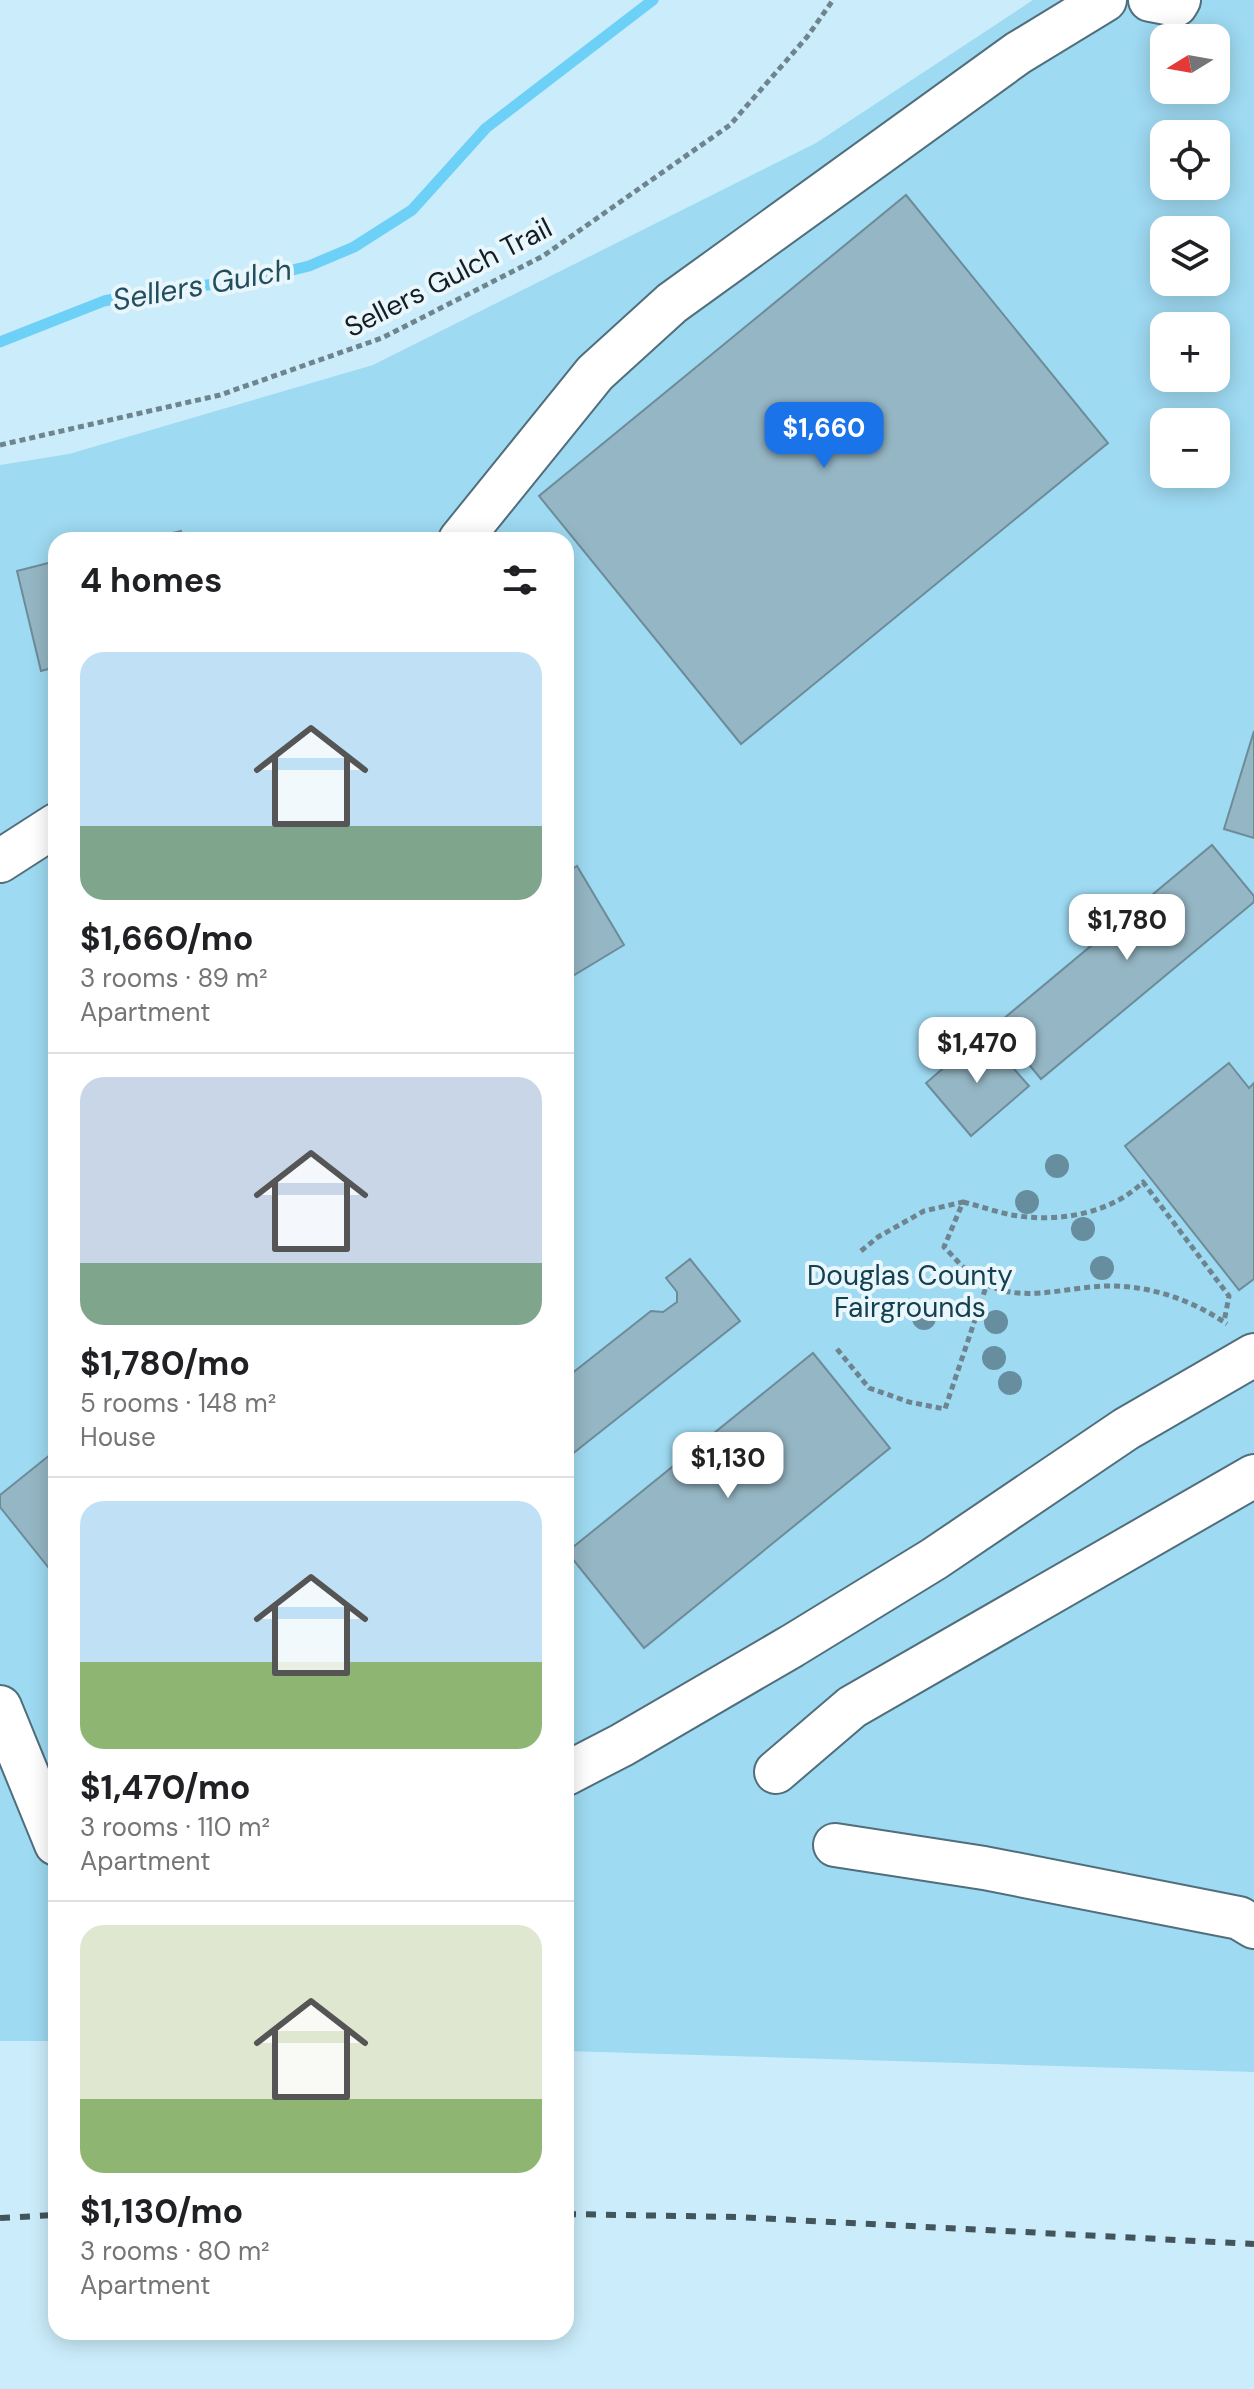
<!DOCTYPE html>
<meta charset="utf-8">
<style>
:root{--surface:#fff;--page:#f6f6f6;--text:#202124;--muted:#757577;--line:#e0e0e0;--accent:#1a73e8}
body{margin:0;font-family:"DM Sans",sans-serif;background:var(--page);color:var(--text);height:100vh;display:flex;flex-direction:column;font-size:30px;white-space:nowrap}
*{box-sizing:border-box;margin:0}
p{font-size:26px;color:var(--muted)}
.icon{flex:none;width:44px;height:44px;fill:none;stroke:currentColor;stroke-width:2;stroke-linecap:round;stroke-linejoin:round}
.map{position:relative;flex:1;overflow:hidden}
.drawer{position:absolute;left:48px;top:532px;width:526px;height:1808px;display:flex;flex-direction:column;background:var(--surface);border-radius:24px;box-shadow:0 4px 20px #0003}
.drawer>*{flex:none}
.needle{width:52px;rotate:259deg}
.fabs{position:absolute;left:1150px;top:24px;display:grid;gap:16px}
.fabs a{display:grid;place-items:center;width:80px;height:80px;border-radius:16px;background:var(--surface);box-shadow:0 4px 20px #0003;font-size:40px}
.price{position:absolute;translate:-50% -68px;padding:0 18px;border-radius:16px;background:#fff;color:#222;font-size:26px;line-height:52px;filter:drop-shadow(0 2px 4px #0008)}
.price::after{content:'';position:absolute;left:50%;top:48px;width:24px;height:18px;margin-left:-12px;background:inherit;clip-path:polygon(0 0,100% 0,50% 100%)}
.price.active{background:var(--accent);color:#fff}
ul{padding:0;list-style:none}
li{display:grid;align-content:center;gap:16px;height:424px;padding:0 32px}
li+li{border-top:2px solid var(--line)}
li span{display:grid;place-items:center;height:248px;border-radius:24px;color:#555}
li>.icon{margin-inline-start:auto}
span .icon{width:144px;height:144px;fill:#fffc;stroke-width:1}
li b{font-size:34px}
h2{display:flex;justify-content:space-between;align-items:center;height:96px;padding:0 32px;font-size:34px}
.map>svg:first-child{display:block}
.green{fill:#9edaf2;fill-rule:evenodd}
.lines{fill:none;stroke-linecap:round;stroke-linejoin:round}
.stream{stroke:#6cd0f7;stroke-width:11}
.building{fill:#95b6c4;stroke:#6d8c99;stroke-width:2}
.minor-casing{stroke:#506e7b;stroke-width:46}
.path{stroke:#6e858f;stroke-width:5;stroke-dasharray:6 4;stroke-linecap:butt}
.minor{stroke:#fff;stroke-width:42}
.rail{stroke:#42545c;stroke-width:6;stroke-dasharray:10 10;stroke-linecap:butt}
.tree{fill:#668e9e}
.labels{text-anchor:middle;stroke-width:8;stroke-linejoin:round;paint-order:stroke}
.street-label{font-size:28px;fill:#121e24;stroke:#e9f6fc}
.park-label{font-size:28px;fill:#144151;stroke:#e9f6fc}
.water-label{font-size:30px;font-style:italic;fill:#224e5e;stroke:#e9f6fc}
</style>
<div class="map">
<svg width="1254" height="2389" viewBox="0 0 1254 2389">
<rect width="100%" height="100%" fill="#cbedfb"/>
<path class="green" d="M1033,0H1254V2072L566,2051V540H56V2041H0V465L69,454L373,365L816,143ZM1164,38H1216V90H1164ZM1164,134H1216V186H1164ZM1164,230H1216V282H1164ZM1164,326H1216V378H1164ZM1164,422H1216V474H1164Z"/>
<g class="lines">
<path class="stream" d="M0,342L104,301L153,291L252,280L309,266L354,247L412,210L486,128L653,0"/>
</g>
<g class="building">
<path d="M906,195L1108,443L741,744L539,496Z"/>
<path d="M181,531L183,540H143Z"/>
<path d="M56,561V667L41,671L17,571Z"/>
<path d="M1254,731V838L1224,829Z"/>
<path d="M1212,845L1254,896V902L1041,1079L996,1025Z"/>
<path d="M577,866L624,945L566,980V873Z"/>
<path d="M983,1034L1029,1086L971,1136L926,1083Z"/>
<path d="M1229,1063L1249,1088L1254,1083V1279L1239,1290L1125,1146Z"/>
<path d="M690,1259L740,1321L566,1459V1378L651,1311L663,1312L677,1302V1292L666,1278Z"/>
<path d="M813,1353L890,1448L644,1648L567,1552Z"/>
<path d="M56,1450V1577L0,1507V1495Z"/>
</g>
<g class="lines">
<g class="minor-casing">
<g id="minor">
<path d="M1150,0L1176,5L1179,0"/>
<path d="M460,540L595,373L672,303L1018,53L1105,0"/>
<path d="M0,861L56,825"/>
<path d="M0,1707L56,1844"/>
<path d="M776,1772L852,1707L1254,1476"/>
<path d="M566,1774L622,1745L792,1646L934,1559L1126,1429L1254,1355"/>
<path d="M835,1845L984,1868L1239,1918L1254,1927"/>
</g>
</g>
<g class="path">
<path d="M0,445L220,395L382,338L543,256L730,125L807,37L833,0"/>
<path d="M963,1202C980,1206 996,1212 1012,1215C1057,1223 1111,1214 1143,1182L1229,1296L1224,1322"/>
<path d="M861,1251L878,1237L924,1211L963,1202L944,1247C955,1258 967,1273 980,1281C1019,1305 1064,1287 1106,1286C1150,1285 1192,1300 1227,1324"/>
<path d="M837,1349L869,1388L909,1402L945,1409L987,1284"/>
</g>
<use href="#minor" class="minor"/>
<g class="rail">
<path d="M566,2214L736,2217L1254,2244"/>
<path d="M0,2218L56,2215"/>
</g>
</g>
<g class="tree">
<circle cx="1057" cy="1166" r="12"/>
<circle cx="1027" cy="1202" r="12"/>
<circle cx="1083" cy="1229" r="12"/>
<circle cx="1102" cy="1268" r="12"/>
<circle cx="924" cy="1318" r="12"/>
<circle cx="996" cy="1322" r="12"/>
<circle cx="994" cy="1358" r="12"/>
<circle cx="1010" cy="1383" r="12"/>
</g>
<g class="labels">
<g class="street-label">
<text transform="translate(448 277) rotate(-27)" y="10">Sellers Gulch Trail</text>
</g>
<g class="park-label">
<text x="910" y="1285">Douglas County<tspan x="910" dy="32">Fairgrounds</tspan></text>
</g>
<g class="water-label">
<text transform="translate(202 285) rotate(-10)" y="10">Sellers Gulch</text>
</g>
</g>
</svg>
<div class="fabs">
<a><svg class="needle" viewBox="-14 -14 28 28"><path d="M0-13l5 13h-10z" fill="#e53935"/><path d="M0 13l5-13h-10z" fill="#757577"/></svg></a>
<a><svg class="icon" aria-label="locate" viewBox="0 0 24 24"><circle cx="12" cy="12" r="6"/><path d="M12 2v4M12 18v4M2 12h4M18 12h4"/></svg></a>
<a><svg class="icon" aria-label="layers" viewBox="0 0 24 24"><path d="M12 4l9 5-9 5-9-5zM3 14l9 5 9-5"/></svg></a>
<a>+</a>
<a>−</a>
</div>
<b class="price active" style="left:824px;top:470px">$1,660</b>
<b class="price" style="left:1127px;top:962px">$1,780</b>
<b class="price" style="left:977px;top:1085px">$1,470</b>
<b class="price" style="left:728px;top:1500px">$1,130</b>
<section class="drawer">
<h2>4 homes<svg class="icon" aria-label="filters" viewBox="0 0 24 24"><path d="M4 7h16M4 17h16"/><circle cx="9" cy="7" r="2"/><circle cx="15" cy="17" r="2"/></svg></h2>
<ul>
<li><span style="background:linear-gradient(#bfe0f5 70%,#7fa58c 0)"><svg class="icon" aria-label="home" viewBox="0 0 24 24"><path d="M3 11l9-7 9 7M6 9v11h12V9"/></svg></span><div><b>$1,660/mo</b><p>3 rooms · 89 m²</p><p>Apartment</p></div></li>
<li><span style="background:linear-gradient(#c9d6e8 75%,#7fa58c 0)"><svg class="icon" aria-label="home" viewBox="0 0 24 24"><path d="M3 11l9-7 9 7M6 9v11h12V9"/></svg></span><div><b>$1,780/mo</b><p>5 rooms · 148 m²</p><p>House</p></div></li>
<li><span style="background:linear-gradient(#bfe0f5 65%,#8fb573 0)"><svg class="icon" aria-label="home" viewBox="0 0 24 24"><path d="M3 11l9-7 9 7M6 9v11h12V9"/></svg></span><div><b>$1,470/mo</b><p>3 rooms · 110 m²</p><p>Apartment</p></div></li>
<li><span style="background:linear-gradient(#dfe7d0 70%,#8fb573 0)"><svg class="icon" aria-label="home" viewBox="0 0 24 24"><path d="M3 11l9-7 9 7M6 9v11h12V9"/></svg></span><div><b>$1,130/mo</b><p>3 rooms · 80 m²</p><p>Apartment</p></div></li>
</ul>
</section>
</div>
